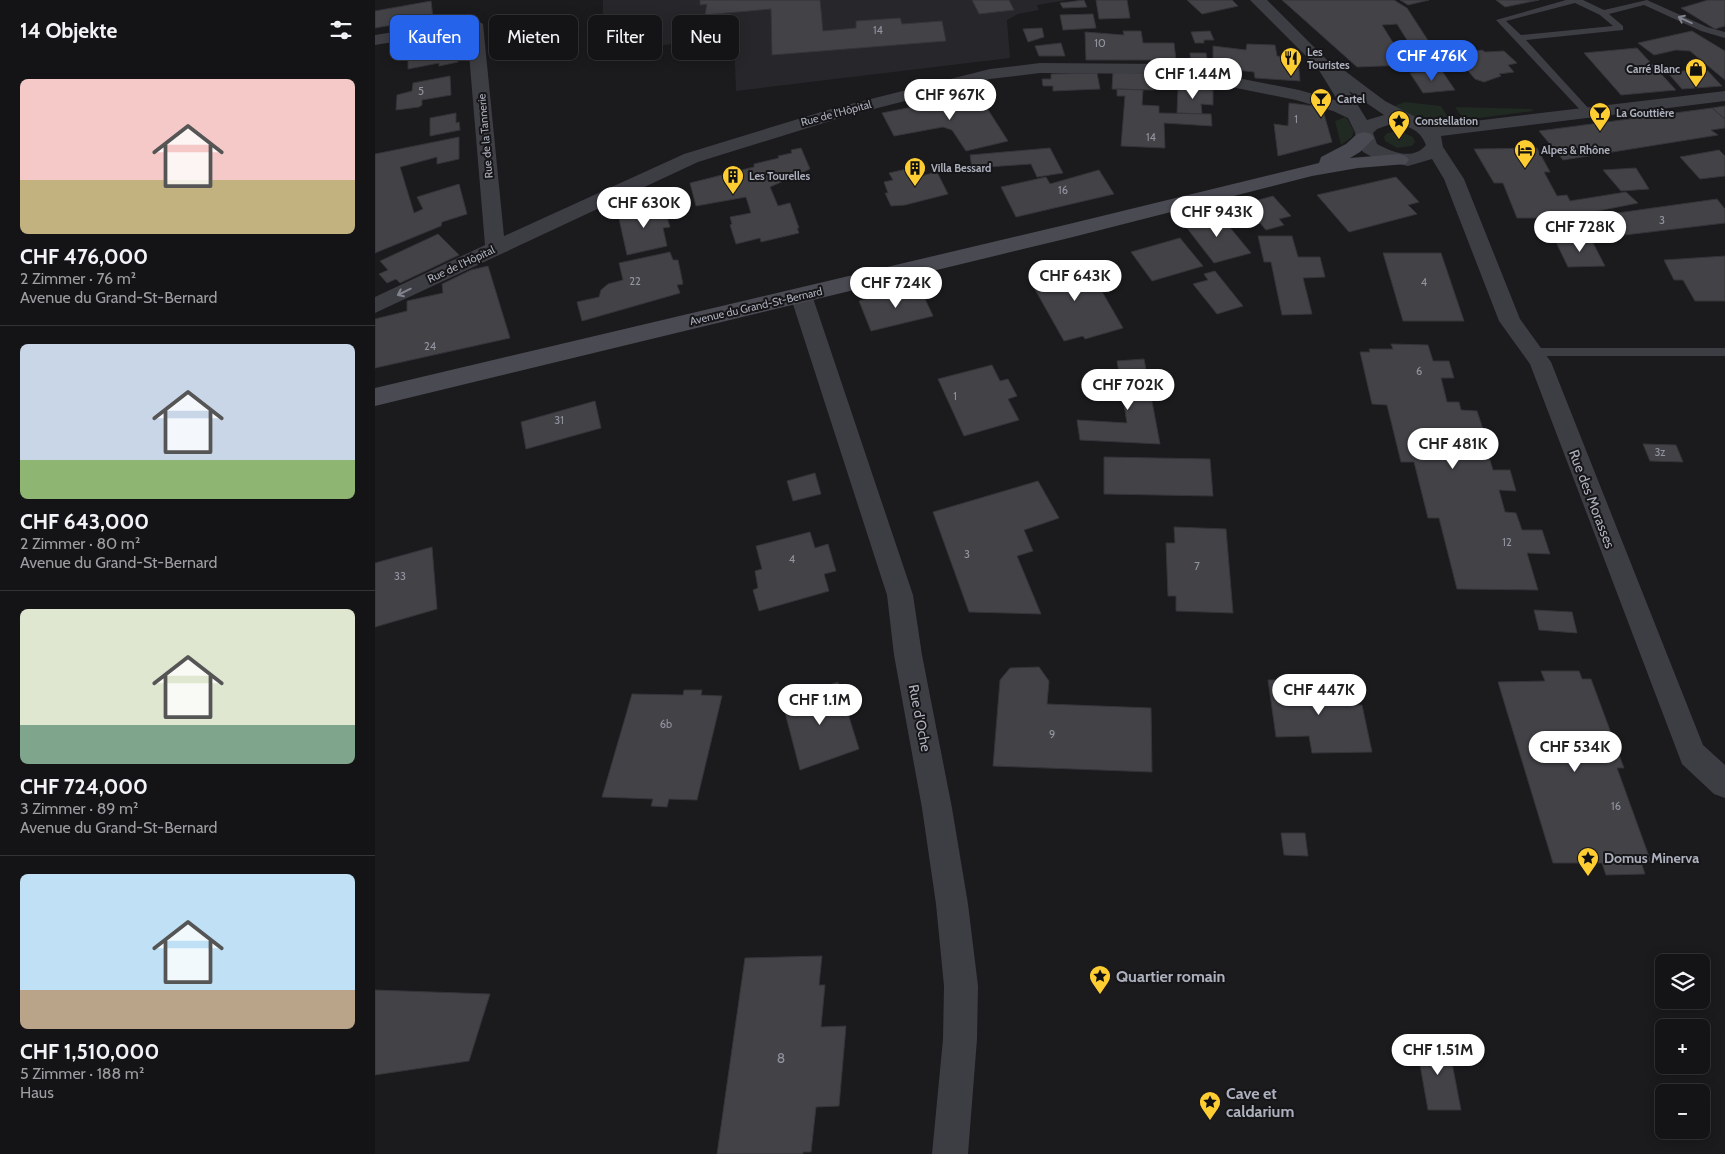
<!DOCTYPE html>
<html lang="de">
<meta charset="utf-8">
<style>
:root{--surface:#141416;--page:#1d1d1f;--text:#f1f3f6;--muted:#9d9ea1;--line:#333335;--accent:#2563eb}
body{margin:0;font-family:Cabin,sans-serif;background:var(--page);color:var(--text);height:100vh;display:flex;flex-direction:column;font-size:19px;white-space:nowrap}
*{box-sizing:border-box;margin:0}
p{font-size:16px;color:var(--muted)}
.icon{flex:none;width:28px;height:28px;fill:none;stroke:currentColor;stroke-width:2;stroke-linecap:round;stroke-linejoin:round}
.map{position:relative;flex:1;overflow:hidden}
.sheet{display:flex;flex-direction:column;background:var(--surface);width:375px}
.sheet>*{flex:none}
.hud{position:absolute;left:15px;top:15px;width:475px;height:45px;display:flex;gap:10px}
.controls{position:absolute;left:1280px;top:954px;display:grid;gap:10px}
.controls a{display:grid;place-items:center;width:55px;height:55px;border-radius:8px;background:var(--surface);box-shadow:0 2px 12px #0003,0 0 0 1px var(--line);font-size:25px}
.price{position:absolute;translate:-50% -42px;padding:0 11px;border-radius:18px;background:#fff;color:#222;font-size:16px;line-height:32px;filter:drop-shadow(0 1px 2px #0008)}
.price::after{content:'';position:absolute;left:50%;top:30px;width:15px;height:11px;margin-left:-8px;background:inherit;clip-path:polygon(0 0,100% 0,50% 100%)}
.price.current{background:var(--accent);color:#fff}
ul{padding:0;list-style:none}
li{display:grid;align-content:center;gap:10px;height:265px;padding:0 20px}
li+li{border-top:1px solid var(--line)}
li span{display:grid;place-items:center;height:155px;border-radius:8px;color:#555}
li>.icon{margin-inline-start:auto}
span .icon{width:90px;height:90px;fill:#fffc;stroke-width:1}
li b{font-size:21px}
h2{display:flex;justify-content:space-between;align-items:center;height:60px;padding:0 20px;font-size:21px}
.pill{padding:0 18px;border-radius:8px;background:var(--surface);box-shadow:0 2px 12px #0003,0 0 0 1px var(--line);font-size:18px;line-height:45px}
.pill.current{background:var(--accent);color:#fff}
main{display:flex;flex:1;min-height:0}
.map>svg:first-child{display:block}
.built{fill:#27262a}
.green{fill:#202922}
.building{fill:#424247;stroke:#353439}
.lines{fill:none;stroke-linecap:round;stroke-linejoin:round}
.lane{fill:#3d3d44;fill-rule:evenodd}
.street{fill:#3d3d44;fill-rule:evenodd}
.secondary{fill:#494a52;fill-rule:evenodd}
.oneway{stroke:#80828d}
.labels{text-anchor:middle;stroke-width:4;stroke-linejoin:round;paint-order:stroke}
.number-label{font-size:11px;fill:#9294a0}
.far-poi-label{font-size:11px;font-weight:bold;fill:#acb0bd;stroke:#161518;text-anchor:start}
.far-street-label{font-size:11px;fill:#acb0bd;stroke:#161518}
.street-label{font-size:14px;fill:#acb0bd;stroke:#161518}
.poi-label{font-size:14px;font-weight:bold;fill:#acb0bd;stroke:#161518;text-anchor:start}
.near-number-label{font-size:14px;fill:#9294a0}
.near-poi-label{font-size:16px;font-weight:bold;fill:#acb0bd;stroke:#161518;text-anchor:start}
</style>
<main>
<section class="sheet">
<h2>14 Objekte<svg class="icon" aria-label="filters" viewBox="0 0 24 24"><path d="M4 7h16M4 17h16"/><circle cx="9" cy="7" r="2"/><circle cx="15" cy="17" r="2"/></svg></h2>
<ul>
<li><span style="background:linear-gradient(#f6c9c9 65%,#c2b280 0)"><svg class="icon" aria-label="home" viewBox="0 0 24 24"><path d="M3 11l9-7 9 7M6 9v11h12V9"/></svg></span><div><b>CHF 476,000</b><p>2 Zimmer · 76 m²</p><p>Avenue du Grand-St-Bernard</p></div></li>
<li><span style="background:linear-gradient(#c9d6e8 75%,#8fb573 0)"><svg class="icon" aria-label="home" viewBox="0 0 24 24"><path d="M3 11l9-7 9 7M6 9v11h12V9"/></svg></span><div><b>CHF 643,000</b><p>2 Zimmer · 80 m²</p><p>Avenue du Grand-St-Bernard</p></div></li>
<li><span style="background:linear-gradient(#dfe7d0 75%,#7fa58c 0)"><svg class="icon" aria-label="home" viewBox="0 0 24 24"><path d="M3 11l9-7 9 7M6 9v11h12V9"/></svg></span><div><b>CHF 724,000</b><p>3 Zimmer · 89 m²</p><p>Avenue du Grand-St-Bernard</p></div></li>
<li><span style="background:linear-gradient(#bfe0f5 75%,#b9a48a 0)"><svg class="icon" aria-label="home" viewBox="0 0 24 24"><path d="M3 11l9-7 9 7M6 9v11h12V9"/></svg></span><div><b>CHF 1,510,000</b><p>5 Zimmer · 188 m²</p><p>Haus</p></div></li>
</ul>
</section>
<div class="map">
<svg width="1350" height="1154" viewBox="0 0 1350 1154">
<rect width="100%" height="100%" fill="#1b1a1d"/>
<path class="built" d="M228,0H693L662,5L664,10L643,14L632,20L635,58L361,91L359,36L228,53Z"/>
<g class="green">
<path d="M1030,102L1066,106L1075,120L1042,117L1016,107Z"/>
<path d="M1080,107L1156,109L1159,111L1089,120Z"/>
<path d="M971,117L979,131L977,137L966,145L960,121Z"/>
<path d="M1025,131L1038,137L1040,142L1037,146L1022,148L1010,141L1009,137L1012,133Z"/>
</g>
<g class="building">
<path d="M325,0H445L448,31L481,28V21L525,18L527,24L567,21L571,41L397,55L396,9L330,15L332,4L325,5Z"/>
<path d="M597,0H634L639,10L604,14Z"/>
<path d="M709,0L712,7L688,8L685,3Z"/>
<path d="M721,0H752L755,18L724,19Z"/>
<path d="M812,0H857L863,6L827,14Z"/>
<path d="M907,0H1019L1032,8L1067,62L1047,64L1022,24L1007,25L1032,65L982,67Z"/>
<path d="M1025,0H1054L1033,5Z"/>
<path d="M1121,0H1164L1130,7Z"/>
<path d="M1333,0H1350V26L1340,29L1306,8Z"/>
<path d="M56,1L58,18L0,28V11Z"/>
<path d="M718,14L721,28L688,30L685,15Z"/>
<path d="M667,28L669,37L653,42L648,29Z"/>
<path d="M748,31H766L768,43H799L801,60H711L710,32L749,35Z"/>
<path d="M835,31L839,40H829V43H820L816,32Z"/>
<path d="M1317,31L1350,51V80L1315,51L1301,50L1279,55L1263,43Z"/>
<path d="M81,41L83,62L64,66V63L33,69V60L47,58V47Z"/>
<path d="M686,43L690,56H664L660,46Z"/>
<path d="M872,44L900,45L902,56L923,59L925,81L880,78L879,72L838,67V46L871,50Z"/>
<path d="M1262,48L1301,90L1246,95L1209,53Z"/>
<path d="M1107,50L1110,52L1129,51L1142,63L1133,65L1139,72L1124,74L1126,76L1109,82L1100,79L1079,55Z"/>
<path d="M815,53H831L833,64H816Z"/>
<path d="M1330,68L1347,86L1307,89L1293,73Z"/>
<path d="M1067,71L1080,90L1048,93L1035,73Z"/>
<path d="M738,72L780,74L779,90L737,89Z"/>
<path d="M722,73L725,89L678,91V86H668L667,79H676V74Z"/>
<path d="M780,74L836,83L835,90L779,87Z"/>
<path d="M75,76L76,95L47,100V105L44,107L21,110L22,95L37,91L38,83Z"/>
<path d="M803,88L838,90V105L826,104L827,114L802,113Z"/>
<path d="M742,89L768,90L767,105L784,106V113L836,114L837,126L789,123L790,148L746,146L750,96H742Z"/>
<path d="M603,94L633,141L591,151L577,130L568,127L519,136L507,113Z"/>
<path d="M914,103L947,107L957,142L903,156L899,124L913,126Z"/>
<path d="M1350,106V119L1337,108Z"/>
<path d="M1337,108L1350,119V128L1336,130L1343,135L1188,160L1164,131Z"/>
<path d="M81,113V123L84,122L85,130L55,136V118Z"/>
<path d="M84,137V159L62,164V157L25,167L39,213L48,209L42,197L84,184L92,214L67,222L66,226L0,253V154Z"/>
<path d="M426,148L435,169L395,187L403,206L415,203L424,228H422L424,233L386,242L385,238L361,244L355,225L357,224L355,217L376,213L371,197L321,206L315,183L379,167V164L404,158L403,156L417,153L416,150Z"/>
<path d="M675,148L688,173L662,177L656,164L597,168L595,155Z"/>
<path d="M1162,148L1175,172H1169L1182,196L1192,195L1195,201L1251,192L1263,203L1213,213L1215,218H1142L1128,183H1119L1099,149Z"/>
<path d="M1344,150L1350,156V176L1325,179L1305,157Z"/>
<path d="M541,167L546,176L562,172L573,194L530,205L516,206L510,193H513L509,182L518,180L514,173Z"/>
<path d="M1261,168L1274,189L1246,191L1228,170Z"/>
<path d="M724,170L739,194L641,217L626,187L671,177L675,184Z"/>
<path d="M1021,177L1044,202L1033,205L1042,214L974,232L942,195Z"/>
<path d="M898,196L916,216L904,219L909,225L891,230L885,223L881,224L865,205Z"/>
<path d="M1342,199L1350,209V223L1233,237L1221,216Z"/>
<path d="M282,205L284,212L290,211L295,227L288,228L292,246L252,255L243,214Z"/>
<path d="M843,213L876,253L839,263L808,223Z"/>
<path d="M63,234L84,255L25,283L21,279L12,283L4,274L13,270L5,261Z"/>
<path d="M883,236H917L923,257H945L950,277L928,278L937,314L907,315L896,262H889Z"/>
<path d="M805,238L828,266L777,281L756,252Z"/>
<path d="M1216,239L1230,266L1193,267L1180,240Z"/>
<path d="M295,252L298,260H303L308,284L302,285L305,293L207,321L202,302L224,297L226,290L233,284L248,280L244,263Z"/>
<path d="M1008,253H1066L1089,321H1028Z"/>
<path d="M1350,256V301H1320L1308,280H1299L1289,260Z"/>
<path d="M710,262L748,328L710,339L708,336L689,341L653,277Z"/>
<path d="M113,266L135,338L0,368V319L32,311V301L68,293L67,284L96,270Z"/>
<path d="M840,271L868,306L842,314L818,284L833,280L829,274Z"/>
<path d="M544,286L558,316L496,331L484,301Z"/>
<path d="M1016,344L1053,345L1058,361H1074L1079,378H1066L1072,402H1084L1086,410L1102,411L1109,432H1096L1104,457H1114L1118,470H1135L1141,491L1124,490L1130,512L1141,513L1147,530H1167L1175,554L1152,553L1163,590L1082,589L1064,518H1053L1039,462H1026L1012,405L997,404L985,352H995L994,349H1018Z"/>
<path d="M769,359L785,444L705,440L702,420L752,423L742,361Z"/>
<path d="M617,365L625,381L633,379L642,396L633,399L644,420L589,436L563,379Z"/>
<path d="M220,401L226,428L151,449L146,422Z"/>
<path d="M1268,444L1301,445L1308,462L1275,461Z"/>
<path d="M729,457L835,459L838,496L729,494Z"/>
<path d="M440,473L446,494L418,501L412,481Z"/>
<path d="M663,481L684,518L649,530L658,551L642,556L666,614L594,612L558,512Z"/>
<path d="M799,527L851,529L858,613L801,611V596H793L791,543H800Z"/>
<path d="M435,532L440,548L453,544L461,571L449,574L454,591L384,611L378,590L383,588L380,571L387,569L381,546Z"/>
<path d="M57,547L62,609L0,627V563Z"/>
<path d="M1159,610L1197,612L1202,633L1164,630Z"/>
<path d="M664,667L674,681L672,704L776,708L777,772L618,766L625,680L635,668Z"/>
<path d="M1166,671H1204L1207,679H1216L1249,768H1242L1276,862H1266L1270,874L1231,875L1227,863H1178L1123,682L1170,681Z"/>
<path d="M965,679L970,705H987L997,752L937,753L934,736L901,737L893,680Z"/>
<path d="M463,682L484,749L425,770L407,701Z"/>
<path d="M309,690H327L326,695L347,696L322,800L294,799L292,807L276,806L278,799L227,797L257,694L308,695Z"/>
<path d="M906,833H930L933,856L909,855Z"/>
<path d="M447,956L444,985H450L446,1027L471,1026L464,1106L441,1107L436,1152H428V1154H342L370,958Z"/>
<path d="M0,990L115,994L94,1061L0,1075Z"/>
<path d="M1041,1042H1073L1086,1110H1053Z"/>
</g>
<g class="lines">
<g class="lane">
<path d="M1191,0H1208L1229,10L1272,0L1332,27L1350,32V38L1326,31L1269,5L1234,14L1248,26V30L1151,40L1215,110L1217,112L1212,115L1209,114L1121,20ZM1200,3L1225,15L1238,26L1146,35L1131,21Z"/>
<path d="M1159,348H1350V356H1159L1153,352Z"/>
</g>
<g class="street">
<path d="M875,0H892L959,67L966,68L1010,101L1058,126L1350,91V101L1066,136L1068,147L1089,179L1145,319L1176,362L1328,745L1350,765V798L1339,794L1307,764L1155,364L1124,321L1069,179L1057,159L1033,166L1003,160L988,152L981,140L980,132L973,118L958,111L921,100L792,74L665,73L615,79L468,117L323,162L0,313V297L110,245L92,30L0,45V35L100,19L108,24L129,236L309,154L456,109L615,69L665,63L792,64L924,90L963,101L942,67ZM974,91L1009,115L992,120ZM1016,124C1032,125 1045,129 1051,145C1038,161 1017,152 1002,144L998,133L1002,129Z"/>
<path d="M426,288L433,290L437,295L538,595L547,655L577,808L593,904L603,986L602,1039L593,1154H557L568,1039L569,986L561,904L547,808L519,655L512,595L415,295L419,290Z"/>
</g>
<path class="secondary" d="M989,132L996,134L999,138L985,152L975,158L1024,154L1031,156L1034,160L1031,164L983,168L937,176L694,238L0,406V388L694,224L944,163L946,157L971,144L982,134Z"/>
</g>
<defs><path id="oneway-shaft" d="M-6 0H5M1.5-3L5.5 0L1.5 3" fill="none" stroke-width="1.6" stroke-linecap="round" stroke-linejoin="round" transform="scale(1.25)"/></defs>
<g class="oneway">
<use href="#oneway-shaft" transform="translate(1310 20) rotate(-155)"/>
<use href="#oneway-shaft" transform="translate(29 292) rotate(154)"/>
</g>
<defs>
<g id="restaurant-pin" transform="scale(1.125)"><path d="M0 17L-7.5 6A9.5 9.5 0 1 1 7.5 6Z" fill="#fdcd32" stroke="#161518"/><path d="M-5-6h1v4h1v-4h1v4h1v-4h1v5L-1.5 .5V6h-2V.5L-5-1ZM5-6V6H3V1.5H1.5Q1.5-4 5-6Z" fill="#111"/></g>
<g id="shop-pin" transform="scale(1.125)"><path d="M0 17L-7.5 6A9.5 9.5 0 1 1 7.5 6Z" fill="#fdcd32" stroke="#161518"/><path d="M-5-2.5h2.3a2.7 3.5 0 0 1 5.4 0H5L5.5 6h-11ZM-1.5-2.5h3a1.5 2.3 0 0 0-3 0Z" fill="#111"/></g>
<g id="bar-pin" transform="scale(1.125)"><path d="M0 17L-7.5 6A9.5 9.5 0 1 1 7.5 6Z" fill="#fdcd32" stroke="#161518"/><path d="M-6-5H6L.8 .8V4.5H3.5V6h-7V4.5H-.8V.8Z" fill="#111"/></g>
<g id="sight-pin" transform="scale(1.125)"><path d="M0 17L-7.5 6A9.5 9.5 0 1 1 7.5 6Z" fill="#fdcd32" stroke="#161518"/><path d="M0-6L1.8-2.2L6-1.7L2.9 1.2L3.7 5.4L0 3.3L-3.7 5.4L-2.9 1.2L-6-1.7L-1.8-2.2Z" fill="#111"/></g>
<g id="hotel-pin" transform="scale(1.125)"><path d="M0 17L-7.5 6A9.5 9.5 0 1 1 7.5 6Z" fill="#fdcd32" stroke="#161518"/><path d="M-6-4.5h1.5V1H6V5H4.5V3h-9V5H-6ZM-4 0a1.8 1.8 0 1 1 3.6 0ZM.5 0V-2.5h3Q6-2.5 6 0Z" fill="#111"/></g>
<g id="building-pin" transform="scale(1.125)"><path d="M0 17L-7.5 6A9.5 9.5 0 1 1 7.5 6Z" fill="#fdcd32" stroke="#161518"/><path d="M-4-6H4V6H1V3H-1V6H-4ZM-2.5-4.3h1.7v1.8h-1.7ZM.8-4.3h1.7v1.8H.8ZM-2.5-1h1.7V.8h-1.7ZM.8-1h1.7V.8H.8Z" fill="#111"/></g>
</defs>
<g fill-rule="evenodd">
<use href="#restaurant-pin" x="916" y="58"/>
<use href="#shop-pin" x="1321" y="69"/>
<use href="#bar-pin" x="946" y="99"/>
<use href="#bar-pin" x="1225" y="113"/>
<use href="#sight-pin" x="1024" y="121"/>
<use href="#hotel-pin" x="1150" y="150"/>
<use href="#building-pin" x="540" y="168"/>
<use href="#building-pin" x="358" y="176"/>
<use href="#sight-pin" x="1213" y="858"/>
<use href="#sight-pin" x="725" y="976"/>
<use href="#sight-pin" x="835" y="1102"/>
</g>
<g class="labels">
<g class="number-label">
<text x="503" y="34">14</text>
<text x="725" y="47">10</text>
<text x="46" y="95">5</text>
<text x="921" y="123">1</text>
<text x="776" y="141">14</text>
<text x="688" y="194">16</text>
<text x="1287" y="224">3</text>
<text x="260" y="285">22</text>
<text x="1049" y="286">4</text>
<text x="55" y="350">24</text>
<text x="1044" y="375">6</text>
<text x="580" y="400">1</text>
<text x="184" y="424">31</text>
<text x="1285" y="456">3z</text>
<text x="1132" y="546">12</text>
<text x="592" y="558">3</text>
<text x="417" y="563">4</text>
<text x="822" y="570">7</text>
<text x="25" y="580">33</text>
<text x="291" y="728">6b</text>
<text x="677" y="738">9</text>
<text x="1241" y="810">16</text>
</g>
<g class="far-poi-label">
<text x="932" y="56">Les<tspan x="932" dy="13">Touristes</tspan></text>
<text x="1305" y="73" text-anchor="end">Carré Blanc</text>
<text x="962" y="103">Cartel</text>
<text x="1241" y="117">La Gouttière</text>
<text x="1040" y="125">Constellation</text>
<text x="1166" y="154">Alpes &amp; Rhône</text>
<text x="556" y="172">Villa Bessard</text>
<text x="374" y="180">Les Tourelles</text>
</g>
<g class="far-street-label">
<text transform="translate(461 113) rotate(-15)" y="4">Rue de l'Hôpital</text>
<text transform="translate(110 136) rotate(-95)" y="4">Rue de la Tannerie</text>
<text transform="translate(86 264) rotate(-25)" y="4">Rue de l'Hôpital</text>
<text transform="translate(381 306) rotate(-13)" y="4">Avenue du Grand-St-Bernard</text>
</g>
<g class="street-label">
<text transform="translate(1217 499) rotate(69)" y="5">Rue des Morasses</text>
<text transform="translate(545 718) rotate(79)" y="5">Rue d'Oche</text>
</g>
<g class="poi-label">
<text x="1229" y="863">Domus Minerva</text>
</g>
<g class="near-number-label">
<text x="406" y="1063">8</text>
</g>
<g class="near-poi-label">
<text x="741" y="982">Quartier romain</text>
<text x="851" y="1099">Cave et<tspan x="851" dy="18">caldarium</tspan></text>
</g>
</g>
</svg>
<div class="controls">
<a><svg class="icon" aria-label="layers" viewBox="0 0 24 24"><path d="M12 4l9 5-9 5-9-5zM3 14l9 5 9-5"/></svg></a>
<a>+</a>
<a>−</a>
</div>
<b class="price current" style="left:1057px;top:82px">CHF 476K</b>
<b class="price" style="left:818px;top:100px">CHF 1.44M</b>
<b class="price" style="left:575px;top:121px">CHF 967K</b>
<b class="price" style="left:269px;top:229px">CHF 630K</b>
<b class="price" style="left:842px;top:238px">CHF 943K</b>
<b class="price" style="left:1205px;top:253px">CHF 728K</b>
<b class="price" style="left:700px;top:302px">CHF 643K</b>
<b class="price" style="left:521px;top:309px">CHF 724K</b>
<b class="price" style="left:753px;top:411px">CHF 702K</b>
<b class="price" style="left:1078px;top:470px">CHF 481K</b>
<b class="price" style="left:944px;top:716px">CHF 447K</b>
<b class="price" style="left:445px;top:726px">CHF 1.1M</b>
<b class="price" style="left:1200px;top:773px">CHF 534K</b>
<b class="price" style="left:1063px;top:1076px">CHF 1.51M</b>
<div class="hud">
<a class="pill current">Kaufen</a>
<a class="pill">Mieten</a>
<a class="pill">Filter</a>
<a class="pill">Neu</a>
</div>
</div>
</main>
